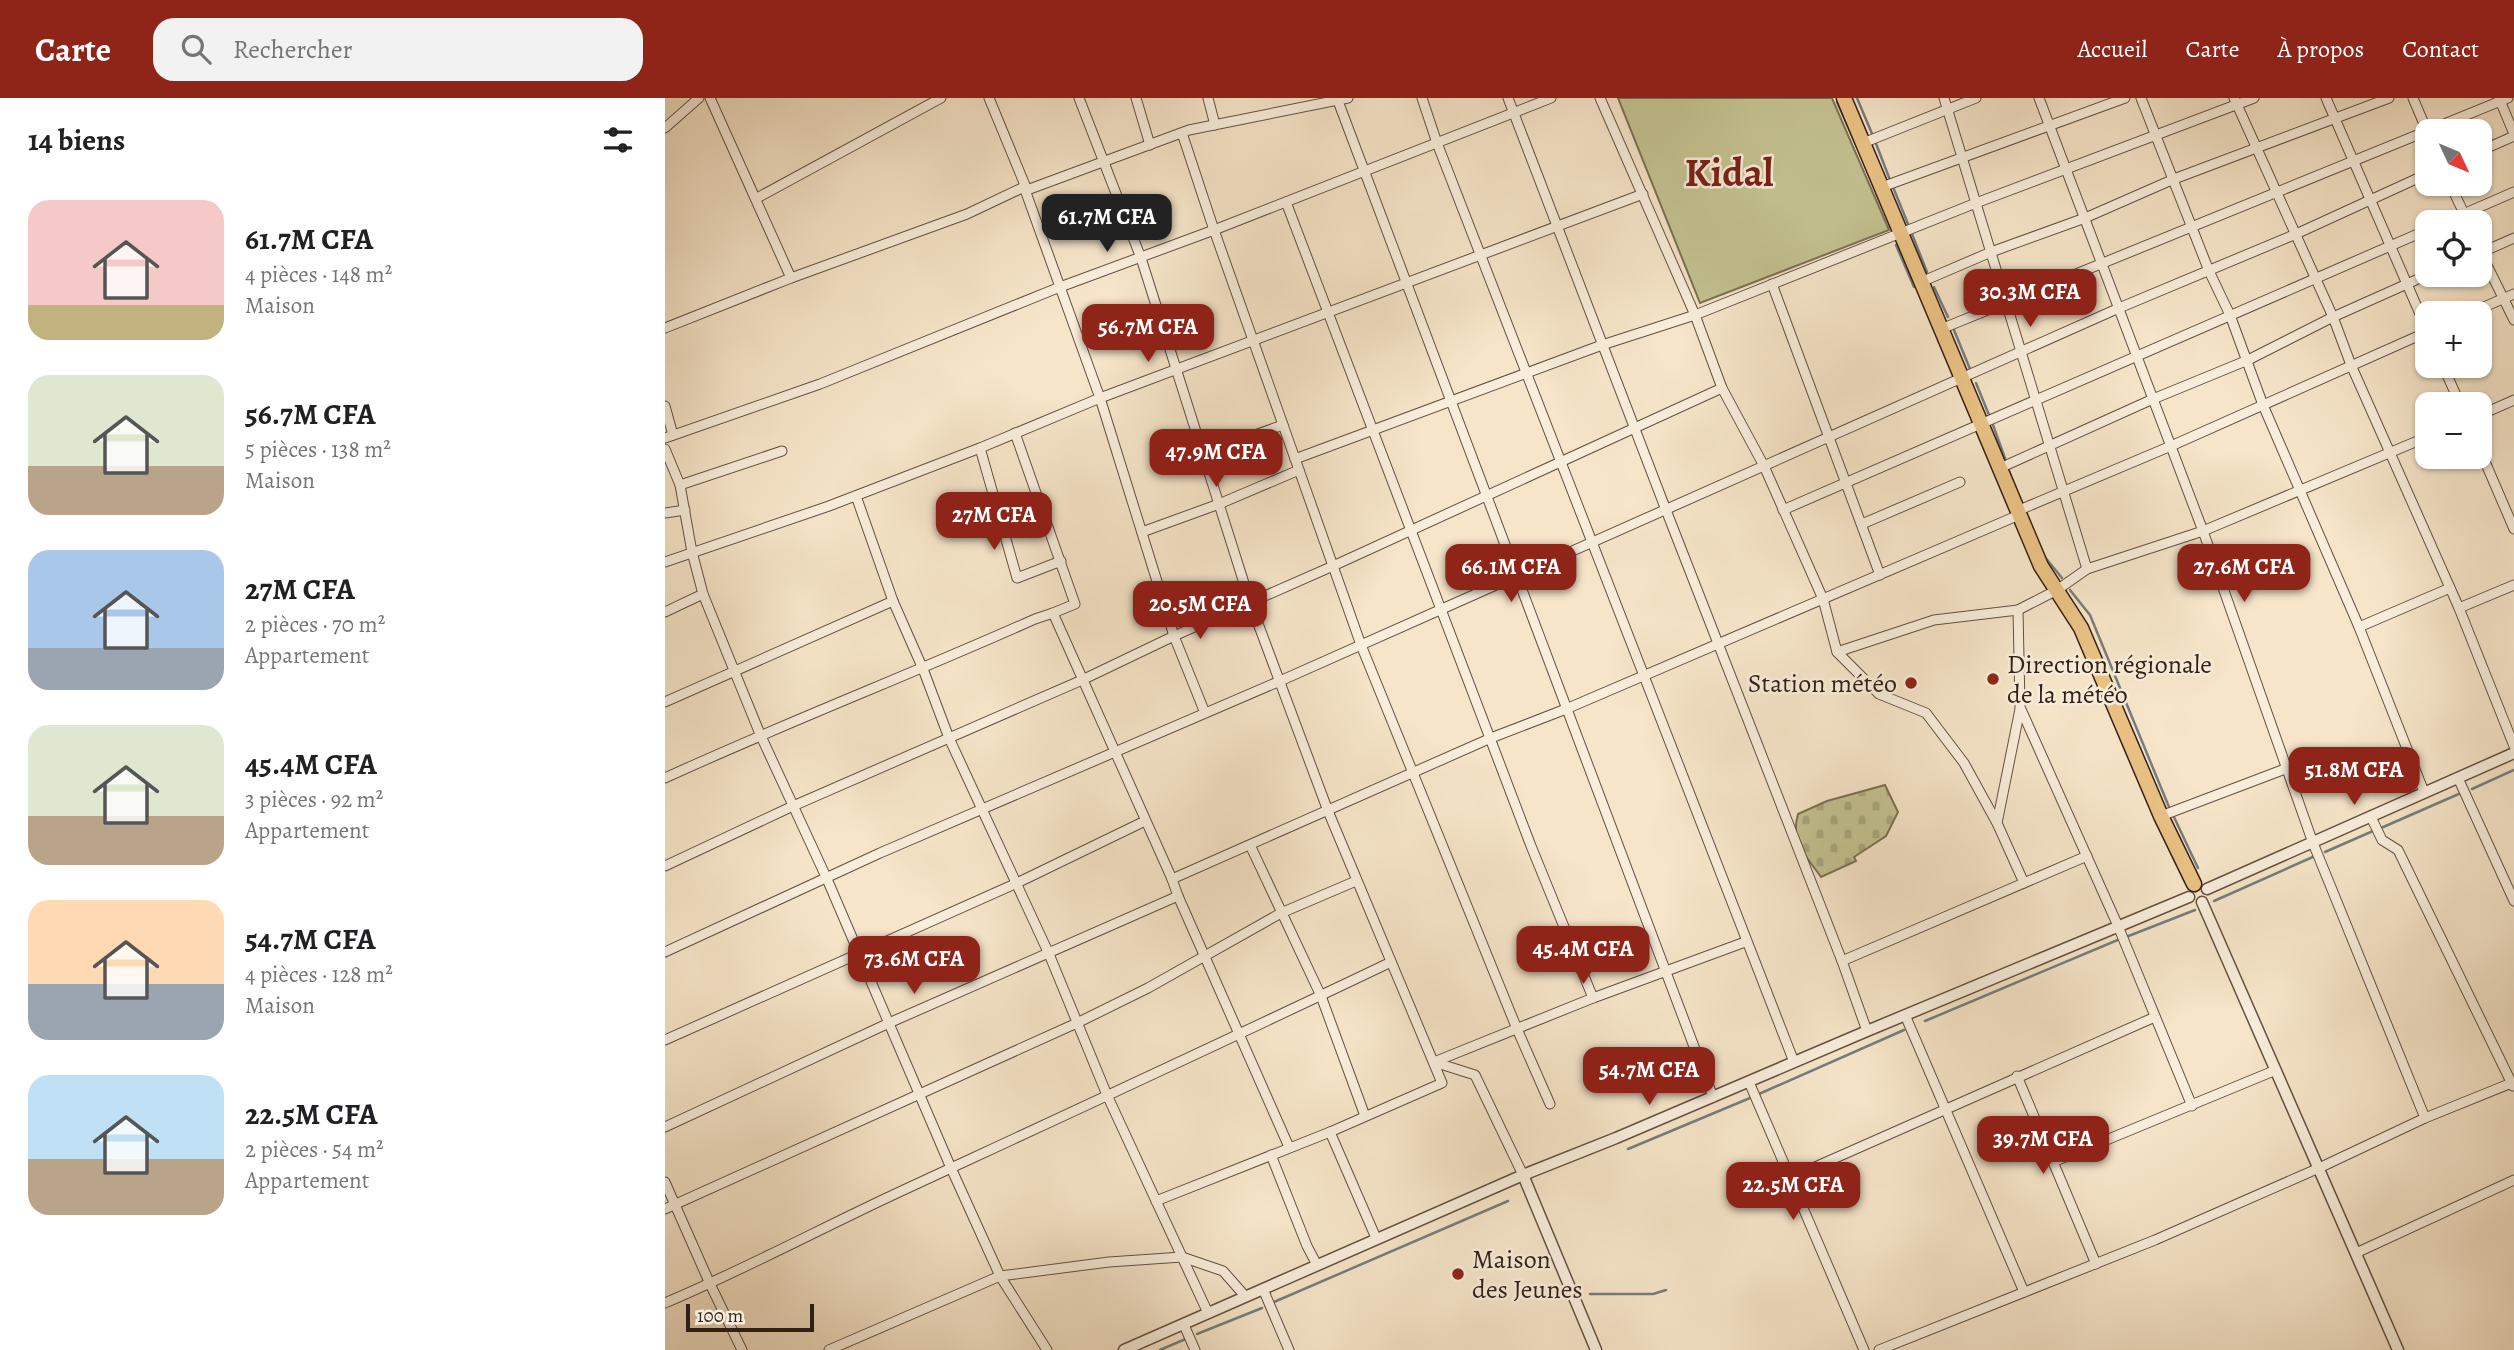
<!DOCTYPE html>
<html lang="fr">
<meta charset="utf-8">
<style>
:root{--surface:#fff;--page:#f2f2f2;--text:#202124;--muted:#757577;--accent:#8f2418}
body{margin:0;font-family:Alegreya,serif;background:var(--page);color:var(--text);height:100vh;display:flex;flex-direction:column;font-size:26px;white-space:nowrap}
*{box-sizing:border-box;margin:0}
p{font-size:23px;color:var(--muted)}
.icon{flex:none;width:38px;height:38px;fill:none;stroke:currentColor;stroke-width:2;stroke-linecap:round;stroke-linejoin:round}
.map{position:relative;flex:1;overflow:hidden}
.side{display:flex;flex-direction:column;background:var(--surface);width:665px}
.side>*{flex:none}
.needle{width:46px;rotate:134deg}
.tools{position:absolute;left:1750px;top:21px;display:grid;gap:14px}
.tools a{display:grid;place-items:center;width:77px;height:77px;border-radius:14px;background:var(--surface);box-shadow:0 2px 5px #0004;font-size:35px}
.scale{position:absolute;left:21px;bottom:18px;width:128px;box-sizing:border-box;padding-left:7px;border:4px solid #321f16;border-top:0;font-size:19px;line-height:24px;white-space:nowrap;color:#321f16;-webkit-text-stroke:5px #f9eedc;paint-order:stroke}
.price{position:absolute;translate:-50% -60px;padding:0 16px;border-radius:14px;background:var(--accent);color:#fff;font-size:23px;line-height:46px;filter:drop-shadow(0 2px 4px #0008)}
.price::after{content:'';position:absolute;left:50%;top:42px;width:21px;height:16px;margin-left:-10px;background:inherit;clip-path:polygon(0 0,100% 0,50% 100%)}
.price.current{background:#222;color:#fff}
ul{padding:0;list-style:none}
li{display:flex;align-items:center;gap:21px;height:175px;padding:0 28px}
li span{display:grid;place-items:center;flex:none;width:196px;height:140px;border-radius:21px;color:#555}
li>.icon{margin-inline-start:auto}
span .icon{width:84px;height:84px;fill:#fffc;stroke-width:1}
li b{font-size:30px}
h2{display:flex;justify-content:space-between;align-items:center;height:84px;padding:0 28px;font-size:30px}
header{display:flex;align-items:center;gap:42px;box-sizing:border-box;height:98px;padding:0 35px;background:var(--accent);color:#fff}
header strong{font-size:33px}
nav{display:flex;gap:38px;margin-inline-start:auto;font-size:24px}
.search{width:490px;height:63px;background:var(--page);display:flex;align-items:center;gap:18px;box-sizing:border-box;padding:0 24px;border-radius:21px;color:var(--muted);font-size:26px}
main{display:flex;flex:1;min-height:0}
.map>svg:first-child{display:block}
.cemetery{fill:url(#cemetery-stones);stroke:#7b7054;stroke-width:2}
.green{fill:#c4c291;stroke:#7b7054;stroke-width:2}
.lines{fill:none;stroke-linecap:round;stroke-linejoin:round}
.stream{stroke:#767d7d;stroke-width:2.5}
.minor-casing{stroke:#635043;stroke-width:11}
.tertiary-casing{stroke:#635043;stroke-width:13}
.primary-casing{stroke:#321f16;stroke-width:17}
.minor{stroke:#f9eedc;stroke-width:9}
.tertiary{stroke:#f9eedc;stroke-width:10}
.primary{stroke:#ebc284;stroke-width:14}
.poi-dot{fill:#8f2418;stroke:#f9eedc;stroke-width:2.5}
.labels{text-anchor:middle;stroke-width:5;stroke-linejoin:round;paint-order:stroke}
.poi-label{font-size:26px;fill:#321f16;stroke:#f9eedc;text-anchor:start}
.town-label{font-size:40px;font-weight:bold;fill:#7a1f14;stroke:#f9eedc}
</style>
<header>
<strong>Carte</strong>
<div class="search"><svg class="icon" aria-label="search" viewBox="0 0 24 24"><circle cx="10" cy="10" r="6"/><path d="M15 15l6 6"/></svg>Rechercher</div>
<nav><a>Accueil</a><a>Carte</a><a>À propos</a><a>Contact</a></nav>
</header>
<main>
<section class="side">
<h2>14 biens<svg class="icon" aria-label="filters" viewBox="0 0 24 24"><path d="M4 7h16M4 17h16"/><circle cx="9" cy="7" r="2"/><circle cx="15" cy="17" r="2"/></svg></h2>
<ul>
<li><span style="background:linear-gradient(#f6c9c9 75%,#c2b280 0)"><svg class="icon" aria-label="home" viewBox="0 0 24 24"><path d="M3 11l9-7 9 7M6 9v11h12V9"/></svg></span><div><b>61.7M CFA</b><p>4 pièces · 148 m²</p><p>Maison</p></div></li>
<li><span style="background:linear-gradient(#dfe7d0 65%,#b9a48a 0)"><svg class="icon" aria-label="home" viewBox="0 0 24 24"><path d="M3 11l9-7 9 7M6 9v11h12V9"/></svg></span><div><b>56.7M CFA</b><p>5 pièces · 138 m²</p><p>Maison</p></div></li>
<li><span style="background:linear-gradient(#a9c7e8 70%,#9aa5b1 0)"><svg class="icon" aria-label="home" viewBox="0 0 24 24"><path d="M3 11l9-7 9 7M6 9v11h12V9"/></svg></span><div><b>27M CFA</b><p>2 pièces · 70 m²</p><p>Appartement</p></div></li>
<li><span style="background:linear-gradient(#dfe7d0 65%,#b9a48a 0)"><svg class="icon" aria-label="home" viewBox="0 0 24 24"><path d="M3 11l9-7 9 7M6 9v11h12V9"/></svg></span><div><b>45.4M CFA</b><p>3 pièces · 92 m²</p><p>Appartement</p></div></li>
<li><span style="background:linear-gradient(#ffd9b3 60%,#9aa5b1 0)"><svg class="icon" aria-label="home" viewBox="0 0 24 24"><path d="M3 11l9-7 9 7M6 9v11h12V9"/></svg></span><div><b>54.7M CFA</b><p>4 pièces · 128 m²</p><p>Maison</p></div></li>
<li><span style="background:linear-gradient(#bfe0f5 60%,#b9a48a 0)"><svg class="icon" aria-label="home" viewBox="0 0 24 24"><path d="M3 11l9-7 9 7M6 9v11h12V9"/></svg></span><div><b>22.5M CFA</b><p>2 pièces · 54 m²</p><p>Appartement</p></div></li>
</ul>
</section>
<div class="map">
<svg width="1849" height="1252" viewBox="0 0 1849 1252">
<defs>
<pattern id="cemetery-stones" width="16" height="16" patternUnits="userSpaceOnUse" patternTransform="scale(1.75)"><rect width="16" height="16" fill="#c4c291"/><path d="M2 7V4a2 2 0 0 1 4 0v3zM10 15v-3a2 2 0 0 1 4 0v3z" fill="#a9a67c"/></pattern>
</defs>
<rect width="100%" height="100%" fill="#f6e5c9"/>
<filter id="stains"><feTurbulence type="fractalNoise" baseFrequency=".00286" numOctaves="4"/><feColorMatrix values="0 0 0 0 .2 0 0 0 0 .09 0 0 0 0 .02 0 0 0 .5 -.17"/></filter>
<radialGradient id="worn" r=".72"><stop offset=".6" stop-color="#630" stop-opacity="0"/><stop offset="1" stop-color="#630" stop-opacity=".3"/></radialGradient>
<path class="cemetery" d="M1220,687L1233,714L1221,738L1189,759L1191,763L1156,779C1140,756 1125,745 1133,716L1162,703Z"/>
<path class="green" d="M953,0H1167L1224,132L1035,205Z"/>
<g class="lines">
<g class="stream">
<path d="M1192,0L1208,38"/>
<path d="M1172,4L1192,49"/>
<path d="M1210,43L1225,82"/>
<path d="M1204,77L1226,130"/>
<path d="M1228,89L1243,126"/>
<path d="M1247,136L1262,174"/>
<path d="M1231,147L1249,189"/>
<path d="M1269,189L1283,219"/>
<path d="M1289,232L1305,271"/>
<path d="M1311,285L1324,317"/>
<path d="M1328,327L1341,363"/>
<path d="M1344,373L1350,389"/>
<path d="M1379,458L1397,480"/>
<path d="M1405,492L1425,517L1504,709"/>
<path d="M1807,691L1849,672"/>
<path d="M1508,717L1533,770"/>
<path d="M1716,730L1796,695"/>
<path d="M1660,754L1708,733"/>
<path d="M1549,803L1650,758"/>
<path d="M1461,839L1530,812"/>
<path d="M1260,923L1455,841"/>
<path d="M1094,996L1239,932"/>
<path d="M963,1051L1085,1000"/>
<path d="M925,1196H988L1001,1192"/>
<path d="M609,1204L843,1103"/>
<path d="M532,1236L597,1210"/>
<path d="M495,1252L523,1240"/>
</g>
<g class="minor-casing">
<g id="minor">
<path d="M45,0L126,180"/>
<path d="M324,0L362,92"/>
<path d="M414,0L476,160L585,504L663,713L777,985L665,1034L491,1103"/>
<path d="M471,0L485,47"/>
<path d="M543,0L550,27"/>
<path d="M757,0L772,45L1129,964"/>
<path d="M843,0L1001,412L1177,863L1202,933"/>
<path d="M935,0L1030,217L1057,290L1099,368L1158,501L1172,554L1269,522L1353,512L1392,492L1422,471L1538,433L1762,339"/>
<path d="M1279,0L1422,471"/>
<path d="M1374,0L1538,433L1648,745L1760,1020"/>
<path d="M1476,0L1544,173L1565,217L1598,307L1694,529L1759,694"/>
<path d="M1569,0L1668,219L1686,267L1794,510L1849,648"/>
<path d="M1661,0L1762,232"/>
<path d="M1748,0L1762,33"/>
<path d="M1834,0L1849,36"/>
<path d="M673,3L1048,999"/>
<path d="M0,30L34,0"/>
<path d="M517,35L549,132L696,547L852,931L885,1006"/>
<path d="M1198,45L1311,0"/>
<path d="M1815,53L1849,38"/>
<path d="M1785,86L1803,124"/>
<path d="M359,89L435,300L509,538L540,615"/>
<path d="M1217,89L1460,0"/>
<path d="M92,100L276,0"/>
<path d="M621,104L866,748L928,900"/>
<path d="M1780,124L1849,94"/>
<path d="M1815,153L1849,222"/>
<path d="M1815,155L1849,140"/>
<path d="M1256,184L1326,154L1420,120L1509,81L1724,0"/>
<path d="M1107,186L1215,477"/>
<path d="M1805,215L1849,196"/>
<path d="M0,230L126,180L302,116L359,89L362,92L524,32L683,0"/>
<path d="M1276,231L1843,0"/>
<path d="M1778,268L1795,306"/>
<path d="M0,308L8,337"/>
<path d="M1815,317L1849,302"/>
<path d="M350,335L410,506L388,515L507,781L513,798L624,1049"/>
<path d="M0,340L155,286L395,189L549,132L886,0"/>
<path d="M315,350L352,480L396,463"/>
<path d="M0,351L15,387L27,454L38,496L95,636L162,781L286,1070L335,1178L382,1252"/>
<path d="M1815,352L1849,431"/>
<path d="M537,356L618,327"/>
<path d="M630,361L937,247L1030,217L1311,105L1589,0"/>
<path d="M1335,370L1488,301L1583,262L1668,219L1762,177"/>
<path d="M15,387L117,353"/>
<path d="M191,398L228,503L258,571L284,640L384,856L442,997L543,1215"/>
<path d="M1118,412L1762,132"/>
<path d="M1352,413L1506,348L1762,234"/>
<path d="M0,415L20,412"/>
<path d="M1197,426L1295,384"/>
<path d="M477,434L554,406L634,372"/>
<path d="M0,464L164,408L315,350L435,300L978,96"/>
<path d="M1794,510L1849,487"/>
<path d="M1353,512L1355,609L1453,828L1527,1008"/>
<path d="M0,514L38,496"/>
<path d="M1694,529L1785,490"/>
<path d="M1172,554L1214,596L1261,615L1299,665L1332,725L1359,785"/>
<path d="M0,604L228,503"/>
<path d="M0,680C122,624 247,576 370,521L388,515"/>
<path d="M1793,680L1849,803"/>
<path d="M1496,718L1620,671"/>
<path d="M1706,719L1717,742L1733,752L1848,988"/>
<path d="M1332,725L1355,611"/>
<path d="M585,747L656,898L700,1018"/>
<path d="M0,768L128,708L417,582L509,538L668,468L1057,290"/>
<path d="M507,781L826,640L901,611L1354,417"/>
<path d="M0,854L215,755L615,583L1454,210L1631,136L1762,76"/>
<path d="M1177,863L1422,758"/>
<path d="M1240,917L1359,1194"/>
<path d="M0,942L352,785L480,723"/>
<path d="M769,964L928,900L1080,844"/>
<path d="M769,964L810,977L858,1077"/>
<path d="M1352,978L1431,1166"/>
<path d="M1084,984L1199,1252"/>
<path d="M0,1029L224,925L513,798"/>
<path d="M665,1034L711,1140"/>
<path d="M606,1057L642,1148L652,1167"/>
<path d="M1388,1064L1611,972"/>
<path d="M1125,1080L1490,919"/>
<path d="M0,1084L45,1186L77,1252"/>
<path d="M0,1111L412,925L483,890L616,815L691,783"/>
<path d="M1691,1155L1849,1082"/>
<path d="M598,1191L624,1252"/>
<path d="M0,1205C78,1172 153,1132 230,1096C396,1019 561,943 726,864"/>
<path d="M519,1227L530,1252"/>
<path d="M164,1252L335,1178L444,1164L517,1159L558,1173L580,1198"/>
<path d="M1214,1252L1490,1142L1654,1070L1760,1020L1849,984"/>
</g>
</g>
<g class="tertiary-casing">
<g id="tertiary">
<path d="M1542,791L1849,655"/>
<path d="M1537,804L1733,1252"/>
<path d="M858,1077L931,1252"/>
<path d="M459,1252L858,1077L951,1040L1202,933L1524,799"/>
</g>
</g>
<g class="primary-casing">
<path id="primary" d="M1179,0L1376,468L1416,530L1496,718L1529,786"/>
</g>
<use href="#minor" class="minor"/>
<use href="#tertiary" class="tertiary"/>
<use href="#primary" class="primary"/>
</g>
<g class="poi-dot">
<circle cx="1328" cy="581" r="7"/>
<circle cx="1246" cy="585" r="7"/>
<circle cx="793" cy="1176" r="7"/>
</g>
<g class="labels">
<g class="poi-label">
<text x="1342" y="575">Direction régionale<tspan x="1342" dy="30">de la météo</tspan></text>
<text x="1232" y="594" text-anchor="end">Station météo</text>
<text x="807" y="1170">Maison<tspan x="807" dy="30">des Jeunes</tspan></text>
</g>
<g class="town-label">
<text x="1064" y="88">Kidal</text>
</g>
</g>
<rect width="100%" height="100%" filter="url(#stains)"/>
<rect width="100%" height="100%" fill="url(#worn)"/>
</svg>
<div class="tools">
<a><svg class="needle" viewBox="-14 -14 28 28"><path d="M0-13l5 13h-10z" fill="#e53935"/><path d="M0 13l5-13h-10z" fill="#757577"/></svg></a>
<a><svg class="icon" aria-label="locate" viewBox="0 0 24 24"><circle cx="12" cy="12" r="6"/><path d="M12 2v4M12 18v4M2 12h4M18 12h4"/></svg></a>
<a>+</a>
<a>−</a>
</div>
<div class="scale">100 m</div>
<b class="price current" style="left:442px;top:156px">61.7M CFA</b>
<b class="price" style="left:1365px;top:231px">30.3M CFA</b>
<b class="price" style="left:483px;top:266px">56.7M CFA</b>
<b class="price" style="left:551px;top:391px">47.9M CFA</b>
<b class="price" style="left:329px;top:454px">27M CFA</b>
<b class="price" style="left:846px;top:506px">66.1M CFA</b>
<b class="price" style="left:1579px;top:506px">27.6M CFA</b>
<b class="price" style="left:535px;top:543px">20.5M CFA</b>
<b class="price" style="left:1689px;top:709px">51.8M CFA</b>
<b class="price" style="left:918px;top:888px">45.4M CFA</b>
<b class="price" style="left:249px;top:898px">73.6M CFA</b>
<b class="price" style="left:984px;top:1009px">54.7M CFA</b>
<b class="price" style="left:1378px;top:1078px">39.7M CFA</b>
<b class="price" style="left:1128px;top:1124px">22.5M CFA</b>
</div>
</main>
